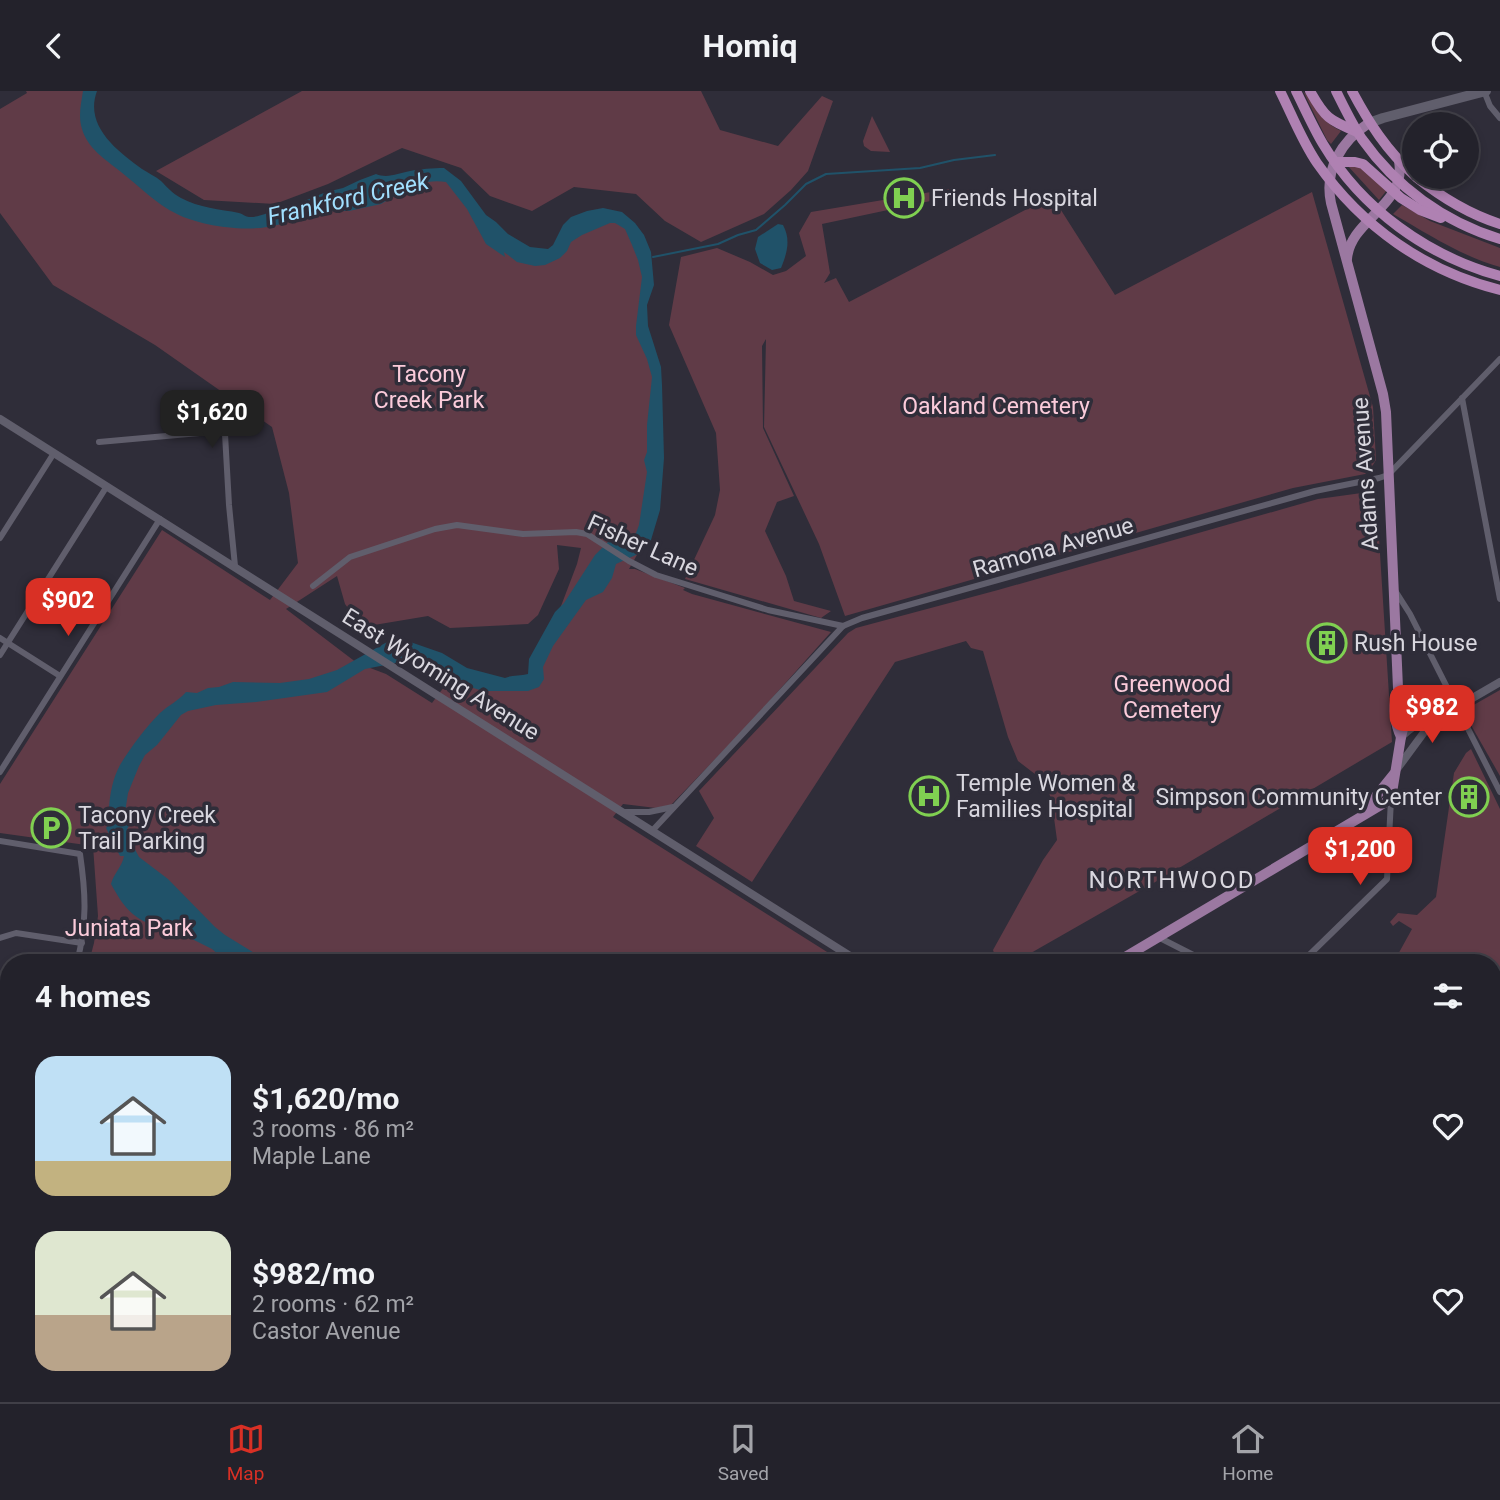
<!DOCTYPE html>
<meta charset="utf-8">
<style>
:root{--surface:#23222b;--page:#2b2a33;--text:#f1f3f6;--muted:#a3a4a9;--line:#403f47;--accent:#d93025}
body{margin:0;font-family:Roboto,sans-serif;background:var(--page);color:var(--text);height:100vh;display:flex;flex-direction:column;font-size:26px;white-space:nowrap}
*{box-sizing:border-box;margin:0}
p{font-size:23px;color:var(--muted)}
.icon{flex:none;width:38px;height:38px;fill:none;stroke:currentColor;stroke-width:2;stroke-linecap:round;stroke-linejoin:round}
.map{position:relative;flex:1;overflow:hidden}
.panel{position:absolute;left:0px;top:863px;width:1502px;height:450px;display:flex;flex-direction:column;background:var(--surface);border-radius:28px 28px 0 0;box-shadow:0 4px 10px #0003,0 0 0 2px var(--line)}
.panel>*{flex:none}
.controls{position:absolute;left:1402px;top:21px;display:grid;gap:14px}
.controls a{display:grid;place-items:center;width:77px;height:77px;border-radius:50%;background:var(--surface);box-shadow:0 4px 10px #0003,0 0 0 2px var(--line);font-size:35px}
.price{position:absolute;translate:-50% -60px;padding:0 16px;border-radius:14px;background:var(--accent);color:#fff;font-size:23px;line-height:46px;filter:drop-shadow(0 2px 4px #0008)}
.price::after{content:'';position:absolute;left:50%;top:42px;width:21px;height:16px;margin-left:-10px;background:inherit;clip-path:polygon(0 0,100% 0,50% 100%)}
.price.current{background:#222;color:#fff}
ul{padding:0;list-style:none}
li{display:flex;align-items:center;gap:21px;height:175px;padding:0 35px}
li span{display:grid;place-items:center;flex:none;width:196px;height:140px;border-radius:21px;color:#555}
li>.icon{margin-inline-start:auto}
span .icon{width:84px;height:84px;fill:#fffc;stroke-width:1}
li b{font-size:30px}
h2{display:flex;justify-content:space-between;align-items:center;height:84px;padding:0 35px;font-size:30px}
header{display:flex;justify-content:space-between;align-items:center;height:91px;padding:0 35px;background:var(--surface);font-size:32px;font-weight:700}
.menu{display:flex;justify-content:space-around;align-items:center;height:98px;border-top:2px solid var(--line);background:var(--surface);font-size:19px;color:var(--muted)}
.menu a{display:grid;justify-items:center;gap:4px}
.menu .current{color:var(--accent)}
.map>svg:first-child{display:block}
.green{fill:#603b47;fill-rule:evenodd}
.water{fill:#205269}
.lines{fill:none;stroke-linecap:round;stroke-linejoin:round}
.stream{stroke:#205269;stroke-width:2}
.minor{stroke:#605e6c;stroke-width:6}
.tertiary{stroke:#605e6c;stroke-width:8}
.secondary{stroke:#605e6c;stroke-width:10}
.primary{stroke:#9b78a1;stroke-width:10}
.trunk{stroke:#af81b2;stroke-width:10}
.labels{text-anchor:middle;stroke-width:7;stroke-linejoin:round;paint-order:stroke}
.poi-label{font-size:23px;fill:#d9d7df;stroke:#2f2d39;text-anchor:start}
.park-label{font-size:23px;fill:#fbcbda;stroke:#2f2d39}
.street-label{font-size:23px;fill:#d9d7df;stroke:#2f2d39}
.water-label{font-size:24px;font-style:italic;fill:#a1dffe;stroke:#2f2d39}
.neighbourhood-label{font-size:24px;letter-spacing:2px;fill:#d9d7df;stroke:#2f2d39}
</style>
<header><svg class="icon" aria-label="back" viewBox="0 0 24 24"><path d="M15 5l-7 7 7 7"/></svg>Homiq<svg class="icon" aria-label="search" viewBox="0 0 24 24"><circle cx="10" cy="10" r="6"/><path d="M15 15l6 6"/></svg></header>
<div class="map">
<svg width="1500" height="1311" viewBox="0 0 1500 1311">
<rect width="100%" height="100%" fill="#2f2d39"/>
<g class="green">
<path d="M26,0H95L91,31L103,59L169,112L240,132L346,100L364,90L444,81L493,140L554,168L591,123L621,126L645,154L643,226L658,276L646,448L629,478H635L685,497L683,499L692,503L831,541L747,635L671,714L656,717L623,713L613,726L843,871H89L94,852L98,825L93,755L0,742V693L162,439L270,509L298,472L289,402L272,336L155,254L53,194L0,122V18L27,2ZM557,454L581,457L577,473L534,586L477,595L450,588L432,612L386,583L357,572L286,518L337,485L345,513L362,536L428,525L450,537L528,533L538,524L559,478Z"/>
<path d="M302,0H701L720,39L778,55L822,5L833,10L808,80L791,99L764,123L701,151L665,130L636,103L574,96L532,120L490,105L461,77L402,57L328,93L275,113L204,109L156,80Z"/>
<path d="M1303,0C1318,16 1317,28 1341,40L1331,53L1327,49Z"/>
<path d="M872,25L890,61L871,60L864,55L863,50Z"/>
<path d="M1358,73L1387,99L1379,109L1347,74Z"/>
<path d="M949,98L954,105L822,133L830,182L824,192L836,187L849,211L1052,105L1115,204L1312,101L1373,316L1376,369L1370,379L1365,383L1293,397L845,525L819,453L764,336L766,248L762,255L763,337L794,405L777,411L765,440L786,485L794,510L831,520L821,527L685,488L715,424L720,399L716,342L669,234L681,166L717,157L750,171L773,184L786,180L806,165L799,142L811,121Z"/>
<path d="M1402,114L1430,130L1500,157V176C1461,165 1428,143 1393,123Z"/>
<path d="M1376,400L1392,651L1157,790L1015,871H997L993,859L1043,769L1057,749L1052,712L1048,698L1044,690L1018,670L1008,646L983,560L971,557L966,550L895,571L752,791L696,755L714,727L699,700L848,542L856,537L998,499L1318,408Z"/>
<path d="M1500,599V685L1463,620Z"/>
<path d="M1471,658L1500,718V884L1493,888V872L1395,871L1396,867L1412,838L1399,830L1393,835L1390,831L1398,822L1417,824L1436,806L1454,682L1466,662Z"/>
<path d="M557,1304H834L830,1311H569Z"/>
</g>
<g class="water">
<path d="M83,0H97C84,35 117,60 142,78C148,82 155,85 161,90C167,96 173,103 181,107C199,117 220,118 239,122C243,123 246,126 249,126C258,127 272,120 280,117L285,118L326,101L343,97L360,89L376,83C388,88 398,82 410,80C420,78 433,77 444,77L461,90L486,124L496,131L508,143L530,156L548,158L553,154L563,134L571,126L587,120L603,117L622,121L635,132L644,144L651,161L654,194L647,214L648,235L661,276L662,294L664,367L660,419L651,449L638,463L616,473L612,487L603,501L586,509L553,555L543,576L544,588L539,596L528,600H483L467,595L422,572L411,569L365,578L327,601L256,611L216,614L188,620L181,624L157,654L145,664L139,675L128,702L126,715L129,735L127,738L129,747L139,766L168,788L215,836L225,844L269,871H227L212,858L186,845L180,837L171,838L166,841C134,826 128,824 111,793C114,782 122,776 124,765H120L106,737C113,729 109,725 109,717C110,702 113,687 120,674C131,656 145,637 160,622C169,614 178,610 186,601L197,602L208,597L219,596L233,591L280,592L309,588L337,579L396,546L442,562L467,577L505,587C511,584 520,585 528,583L529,568L555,521L564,512L595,464L608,451L621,445L619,442L625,444L627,448L636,442L639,434L647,381L644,369L647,361V334L652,286L647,268L636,244V235L642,186L638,169L632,154L625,138L615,132H610L582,144L571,151L567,160L560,167L545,174L535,175L517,171L504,161L505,166L486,153L467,118L446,91C430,88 415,94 400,98L399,102L381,113L349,120H333L312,124L306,122L297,123C274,147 204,137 177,123C156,113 139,95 121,81C105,68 88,58 82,38C78,25 81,13 83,0Z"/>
<path d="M778,133L783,134C791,149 787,162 781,177L772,179L760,172L755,158L758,146Z"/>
</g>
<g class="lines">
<path class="stream" d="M653,166L718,153L738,144L756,139L785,114L806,93L826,83L920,77L954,69L995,64"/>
<g class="minor">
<path d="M1484,0L1490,15L1500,27"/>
<path d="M1462,307L1500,508"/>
<path d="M99,351L222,340L225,343L229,414L235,475"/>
<path d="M0,447L54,362"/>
<path d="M313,495L350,466L435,438L457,434L523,443L576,441L587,443L629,470L656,484L768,519L843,535"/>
<path d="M1396,501L1410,523L1500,701"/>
<path d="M0,547L60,585"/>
<path d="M0,564L107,395"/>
<path d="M0,681L160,428"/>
<path d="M623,721H649L673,716"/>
<path d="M652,740L843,535L862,527L1315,400L1379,387L1388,384L1500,268"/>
<path d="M0,750L80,763C86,804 87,831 77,872"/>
<path d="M1158,846L1209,872"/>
<path d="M0,847L16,842L82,852"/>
<path d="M1301,872L1387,788L1391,708"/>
<path d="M0,960L9,966"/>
<path d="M0,994L9,980"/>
<path d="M0,1010L9,996"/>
<path d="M1493,1067L1500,1062"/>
<path d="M0,1111L9,1098"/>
<path d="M1493,1151L1500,1146"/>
<path d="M0,1166L9,1171"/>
<path d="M0,1213L9,1199"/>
<path d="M1493,1250L1500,1262"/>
<path d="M1493,1277L1500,1273"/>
<path d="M215,1304L226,1311"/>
<path d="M537,1304L548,1311"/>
<path d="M1193,1304L1197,1311"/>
<path d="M1469,1304L1474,1311"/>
<path d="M8,1311L12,1304"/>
<path d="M77,1311L81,1304"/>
<path d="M141,1311L146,1304"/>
<path d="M279,1311L284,1304"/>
<path d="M344,1311L348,1304"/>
<path d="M413,1311L417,1304"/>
<path d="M491,1311L495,1304"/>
<path d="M1174,1311L1179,1304"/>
<path d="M1437,1311L1449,1304"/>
</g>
<g class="tertiary">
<path d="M0,328L861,872"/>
<path d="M1402,645C1416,632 1435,621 1454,617"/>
<path d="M1397,678L1425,640L1457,616L1500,591"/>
<path d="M1493,898L1500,894"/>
</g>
<path class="secondary" d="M1369,32L1383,27L1486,0"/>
<g class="primary">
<path d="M1347,168C1350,128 1407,115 1399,70"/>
<path d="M1396,603C1393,618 1395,633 1401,646"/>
<path d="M1365,719L1394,683"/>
<path d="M1115,872L1391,708L1401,646L1404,634L1403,616L1398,597L1386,321L1383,303L1331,112C1324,79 1341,50 1369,32"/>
<path d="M842,1311L847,1304"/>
</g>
<g class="trunk">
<path d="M1280,0C1292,24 1302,50 1317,72C1362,136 1425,180 1500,199"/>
<path d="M1296,0C1305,18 1313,36 1323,53C1362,118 1427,165 1500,185"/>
<path d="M1310,0C1325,27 1329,29 1357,41"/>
<path d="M1336,0C1344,16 1352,33 1362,48C1396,96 1444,131 1500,148"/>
<path d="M1352,0C1369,32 1387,60 1414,84"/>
<path d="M1335,71H1355L1363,73L1401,107L1420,119L1441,127"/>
<path d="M1416,86C1441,106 1469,123 1500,133"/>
</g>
</g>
<defs>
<g id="hospital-ring" transform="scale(2.0125)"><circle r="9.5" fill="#2f2d39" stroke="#80d051" stroke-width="1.5"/><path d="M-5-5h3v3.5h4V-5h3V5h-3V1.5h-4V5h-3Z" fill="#80d051"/></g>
<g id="building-ring" transform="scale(2.0125)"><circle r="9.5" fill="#2f2d39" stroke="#80d051" stroke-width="1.5"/><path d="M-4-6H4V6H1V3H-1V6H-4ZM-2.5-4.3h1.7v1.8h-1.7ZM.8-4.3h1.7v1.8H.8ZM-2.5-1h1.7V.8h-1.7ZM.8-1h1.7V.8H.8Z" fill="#80d051"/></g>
<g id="parking-ring" transform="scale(2.0125)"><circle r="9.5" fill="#2f2d39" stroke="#80d051" stroke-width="1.5"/><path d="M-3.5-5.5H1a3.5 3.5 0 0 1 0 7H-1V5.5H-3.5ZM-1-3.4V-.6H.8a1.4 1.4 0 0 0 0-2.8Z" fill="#80d051"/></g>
</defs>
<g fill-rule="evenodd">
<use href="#hospital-ring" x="904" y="107"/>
<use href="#building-ring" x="1327" y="552"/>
<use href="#hospital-ring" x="929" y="705"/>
<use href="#building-ring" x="1469" y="706"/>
<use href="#parking-ring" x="51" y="737"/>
</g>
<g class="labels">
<g class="poi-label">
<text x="931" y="115">Friends Hospital</text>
<text x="1354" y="560">Rush House</text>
<text x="956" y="700">Temple Women &amp;<tspan x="956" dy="26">Families Hospital</tspan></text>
<text x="1442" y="714" text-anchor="end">Simpson Community Center</text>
<text x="78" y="732">Tacony Creek<tspan x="78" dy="26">Trail Parking</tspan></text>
</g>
<g class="park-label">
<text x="429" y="291">Tacony<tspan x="429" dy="26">Creek Park</tspan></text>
<text x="996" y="323">Oakland Cemetery</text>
<text x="1172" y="601">Greenwood<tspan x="1172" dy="26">Cemetery</tspan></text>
<text x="129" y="845">Juniata Park</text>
</g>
<g class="street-label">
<text transform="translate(1365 383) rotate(-94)" y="8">Adams Avenue</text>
<text transform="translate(643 454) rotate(24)" y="8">Fisher Lane</text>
<text transform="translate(1053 456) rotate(-16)" y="8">Ramona Avenue</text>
<text transform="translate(441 583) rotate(32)" y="8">East Wyoming Avenue</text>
</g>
<g class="water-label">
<text transform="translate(348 108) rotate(-13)" y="8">Frankford Creek</text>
</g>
<g class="neighbourhood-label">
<text x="1172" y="797">NORTHWOOD</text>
</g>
</g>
</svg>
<div class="controls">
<a><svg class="icon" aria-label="locate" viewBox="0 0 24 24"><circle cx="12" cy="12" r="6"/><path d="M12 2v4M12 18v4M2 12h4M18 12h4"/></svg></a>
</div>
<b class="price current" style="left:212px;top:359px">$1,620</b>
<b class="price" style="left:68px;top:547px">$902</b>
<b class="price" style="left:1432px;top:654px">$982</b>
<b class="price" style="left:1360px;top:796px">$1,200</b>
<section class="panel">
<h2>4 homes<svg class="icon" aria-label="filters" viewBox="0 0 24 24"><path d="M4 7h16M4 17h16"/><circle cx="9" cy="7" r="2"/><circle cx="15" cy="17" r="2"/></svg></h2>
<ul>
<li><span style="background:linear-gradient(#bfe0f5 75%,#c2b280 0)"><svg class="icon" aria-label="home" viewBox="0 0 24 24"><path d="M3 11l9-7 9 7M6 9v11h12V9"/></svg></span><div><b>$1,620/mo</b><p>3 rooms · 86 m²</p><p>Maple Lane</p></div><svg class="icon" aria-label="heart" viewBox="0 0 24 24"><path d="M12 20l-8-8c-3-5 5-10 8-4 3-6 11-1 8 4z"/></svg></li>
<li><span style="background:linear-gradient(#dfe7d0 60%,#b9a48a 0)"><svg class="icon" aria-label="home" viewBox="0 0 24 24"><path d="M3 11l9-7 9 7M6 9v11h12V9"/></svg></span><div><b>$982/mo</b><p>2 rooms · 62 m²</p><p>Castor Avenue</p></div><svg class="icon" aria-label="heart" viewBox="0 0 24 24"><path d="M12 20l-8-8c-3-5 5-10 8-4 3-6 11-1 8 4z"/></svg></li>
</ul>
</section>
</div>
<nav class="menu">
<a class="current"><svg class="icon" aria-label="map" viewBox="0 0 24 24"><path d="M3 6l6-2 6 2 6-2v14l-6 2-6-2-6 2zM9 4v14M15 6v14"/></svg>Map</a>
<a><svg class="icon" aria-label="saved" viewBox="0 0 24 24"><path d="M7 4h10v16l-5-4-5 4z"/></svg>Saved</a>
<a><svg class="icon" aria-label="home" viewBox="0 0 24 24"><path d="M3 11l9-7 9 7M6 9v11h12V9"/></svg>Home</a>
</nav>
